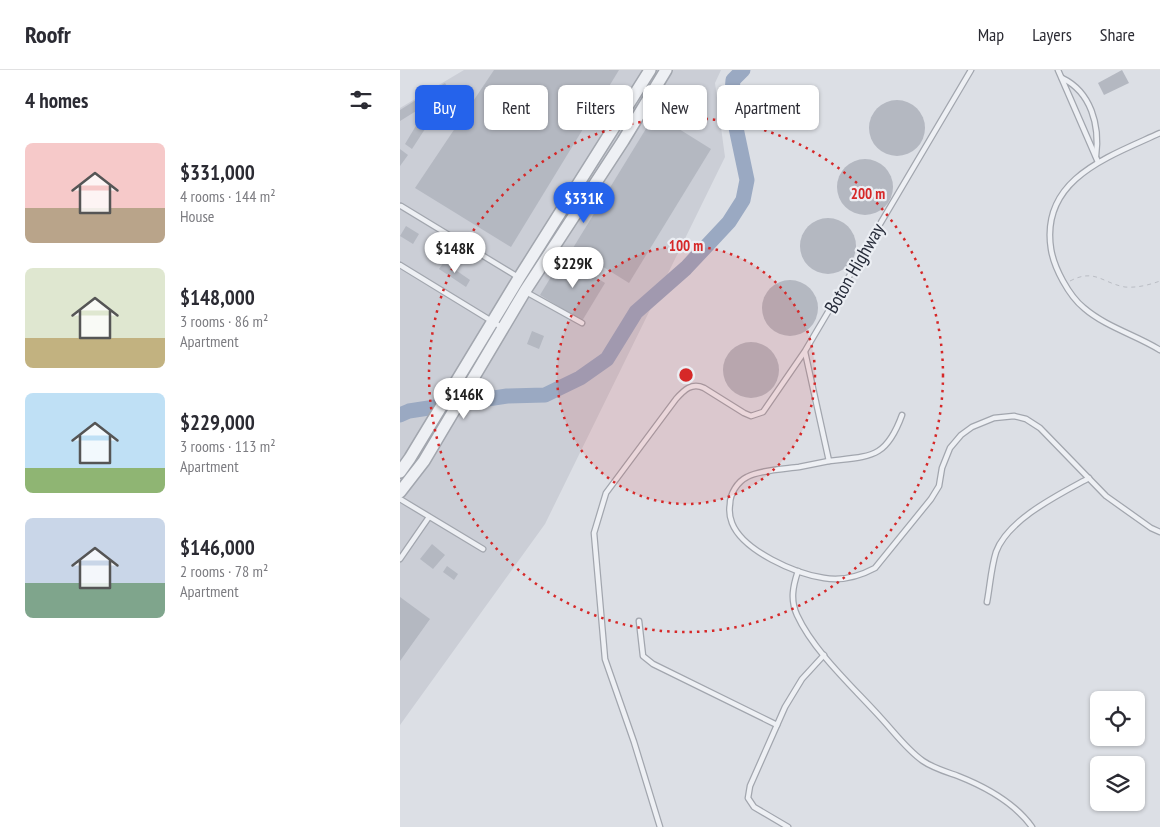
<!DOCTYPE html>
<meta charset="utf-8">
<style>
:root{--surface:#fff;--page:#f2f2f3;--text:#2b2b33;--muted:#7c7c81;--line:#e1e1e2;--accent:#2563eb}
body{margin:0;font-family:"PT Sans Narrow",sans-serif;background:var(--page);color:var(--text);height:100vh;display:flex;flex-direction:column;font-size:19px;white-space:nowrap}
*{box-sizing:border-box;margin:0}
p{font-size:16px;color:var(--muted)}
.icon{flex:none;width:28px;height:28px;fill:none;stroke:currentColor;stroke-width:2;stroke-linecap:round;stroke-linejoin:round}
.map{position:relative;flex:1;overflow:hidden}
.sheet{display:flex;flex-direction:column;background:var(--surface);width:400px}
.sheet>*{flex:none}
.banner{position:absolute;left:15px;top:15px;width:475px;height:45px;display:flex;gap:10px}
.controls{position:absolute;left:690px;top:621px;display:grid;gap:10px}
.controls a{display:grid;place-items:center;width:55px;height:55px;border-radius:8px;background:var(--surface);box-shadow:0 1px 4px #0004;font-size:25px}
.price{position:absolute;translate:-50% -42px;padding:0 11px;border-radius:18px;background:#fff;color:#222;font-size:16px;line-height:32px;filter:drop-shadow(0 1px 2px #0008)}
.price::after{content:'';position:absolute;left:50%;top:30px;width:15px;height:11px;margin-left:-8px;background:inherit;clip-path:polygon(0 0,100% 0,50% 100%)}
.price.active{background:var(--accent);color:#fff}
ul{padding:0;list-style:none}
li{display:flex;align-items:center;gap:15px;height:125px;padding:0 25px}
li span{display:grid;place-items:center;flex:none;width:140px;height:100px;border-radius:8px;color:#555}
li>.icon{margin-inline-start:auto}
span .icon{width:60px;height:60px;fill:#fffc;stroke-width:1}
li b{font-size:21px}
h2{display:flex;justify-content:space-between;align-items:center;height:60px;padding:0 25px;font-size:21px}
.tag{padding:0 18px;border-radius:8px;background:var(--surface);box-shadow:0 1px 4px #0004;font-size:18px;line-height:45px}
.tag.active{background:var(--accent);color:#fff}
header{display:flex;align-items:center;gap:30px;box-sizing:border-box;height:70px;padding:0 25px;background:var(--surface);border-bottom:1px solid var(--line)}
header strong{font-size:24px}
nav{display:flex;gap:28px;margin-inline-start:auto;font-size:18px}
main{display:flex;flex:1;min-height:0}
.map>svg:first-child{display:block}
.built{fill:#cbced6}
.lines{fill:none;stroke-linecap:round;stroke-linejoin:round}
.river{stroke:#9aa9c2;stroke-width:15}
.building{fill:#b4b8c1}
.service-casing{stroke:#a2a6ae;stroke-width:7}
.tertiary-casing{stroke:#a2a6ae;stroke-width:14}
.path{stroke:#babdc4;stroke-width:1;stroke-dasharray:4 4;stroke-linecap:butt}
.service{stroke:#eef0f4;stroke-width:4.5}
.tertiary{stroke:#eef0f4;stroke-width:11}
.ring{fill:none;stroke:#d62828;stroke-width:2.5;stroke-dasharray:2.5 5}
.labels{text-anchor:middle;stroke-width:4.5;stroke-linejoin:round;paint-order:stroke}
.street-label{font-size:19px;fill:#272c3a;stroke:#ebeef3}
.centre{fill:#d62828;stroke:#ebeef3;stroke-width:2.5}
.ring-label{font-size:15px;text-anchor:middle;font-weight:bold;fill:#d62828;stroke:#ebeef3;stroke-width:4.5;stroke-linejoin:round;paint-order:stroke}
</style>
<header>
<strong>Roofr</strong>
<nav><a>Map</a><a>Layers</a><a>Share</a></nav>
</header>
<main>
<section class="sheet">
<h2>4 homes<svg class="icon" aria-label="filters" viewBox="0 0 24 24"><path d="M4 7h16M4 17h16"/><circle cx="9" cy="7" r="2"/><circle cx="15" cy="17" r="2"/></svg></h2>
<ul>
<li><span style="background:linear-gradient(#f6c9c9 65%,#b9a48a 0)"><svg class="icon" aria-label="home" viewBox="0 0 24 24"><path d="M3 11l9-7 9 7M6 9v11h12V9"/></svg></span><div><b>$331,000</b><p>4 rooms · 144 m²</p><p>House</p></div></li>
<li><span style="background:linear-gradient(#dfe7d0 70%,#c2b280 0)"><svg class="icon" aria-label="home" viewBox="0 0 24 24"><path d="M3 11l9-7 9 7M6 9v11h12V9"/></svg></span><div><b>$148,000</b><p>3 rooms · 86 m²</p><p>Apartment</p></div></li>
<li><span style="background:linear-gradient(#bfe0f5 75%,#8fb573 0)"><svg class="icon" aria-label="home" viewBox="0 0 24 24"><path d="M3 11l9-7 9 7M6 9v11h12V9"/></svg></span><div><b>$229,000</b><p>3 rooms · 113 m²</p><p>Apartment</p></div></li>
<li><span style="background:linear-gradient(#c9d6e8 65%,#7fa58c 0)"><svg class="icon" aria-label="home" viewBox="0 0 24 24"><path d="M3 11l9-7 9 7M6 9v11h12V9"/></svg></span><div><b>$146,000</b><p>2 rooms · 78 m²</p><p>Apartment</p></div></li>
</ul>
</section>
<div class="map">
<svg width="760" height="757" viewBox="0 0 760 757">
<rect width="100%" height="100%" fill="#dcdfe5"/>
<path class="built" d="M64,0H321L315,13L325,87L145,454L0,655V38Z"/>
<g class="lines">
<path class="river" d="M0,345L9,341L107,326L145,325L180,308L207,289L236,242L286,198L329,152L343,130L347,110L331,34L333,10L343,0"/>
</g>
<g class="building">
<path d="M94,0H219L111,177L15,118Z"/>
<path d="M722,0L729,13L704,25L698,13Z"/>
<path d="M45,13L53,26L32,38L24,25Z"/>
<path d="M16,30L21,38L0,51V40Z"/>
<circle cx="497" cy="58" r="28"/>
<path d="M255,44L311,79L229,213L173,178Z"/>
<path d="M17,54L25,59L12,79L5,74Z"/>
<path d="M0,79L8,85L0,96Z"/>
<circle cx="465" cy="117" r="28"/>
<circle cx="428" cy="176" r="28"/>
<path d="M6,156L19,164L13,174L0,166Z"/>
<path d="M163,187L205,213L182,251L140,225Z"/>
<path d="M44,192L70,210L66,217L39,199Z"/>
<circle cx="390" cy="238" r="28"/>
<path d="M132,261L144,266L139,279L127,274Z"/>
<circle cx="351" cy="300" r="28"/>
<path d="M32,474L45,485L33,499L20,489Z"/>
<path d="M47,496L58,504L54,510L43,502Z"/>
<path d="M0,527L30,549L0,591Z"/>
</g>
<g class="lines">
<g class="service-casing">
<g id="service">
<path d="M658,0L698,92"/>
<path d="M662,8C691,22 700,55 696,86"/>
<path d="M760,63C708,87 640,109 651,179C654,198 669,226 684,238C706,257 736,265 760,280"/>
<path d="M1,136L118,207"/>
<path d="M0,195L103,258"/>
<path d="M126,222L182,253"/>
<path d="M405,282L429,391C419,393 409,395 399,397C384,399 360,400 347,407C337,412 330,424 330,434C329,440 330,448 332,453C343,481 396,504 424,508C441,511 460,506 475,498L531,429L539,416L542,398L550,378L561,365L572,357L594,348L614,346L626,349L640,358L706,426L751,458L760,462"/>
<path d="M429,391C471,386 486,389 502,345"/>
<path d="M0,429L83,479"/>
<path d="M0,489L29,447"/>
<path d="M398,501C393,516 390,530 397,545C414,582 454,618 481,648C494,662 507,680 523,691C533,698 547,702 558,706C586,717 614,732 632,757"/>
<path d="M587,532C590,516 591,498 596,482C608,449 660,424 689,408"/>
<path d="M239,551L243,586L253,594L377,655"/>
<path d="M260,757L234,672L205,589L194,463L206,423L276,329C284,320 292,312 304,318L344,343L351,346L363,342L405,281L571,0"/>
<path d="M388,757L354,737L348,728L350,716L385,637L402,609L424,585"/>
</g>
</g>
<g class="tertiary-casing">
<g id="tertiary">
<path d="M0,402L10,388L119,208L250,0"/>
<path d="M0,422L24,391L125,221L223,71L266,0"/>
</g>
</g>
<path class="path" d="M670,211C695,198 702,213 725,217C737,218 749,215 760,211"/>
<use href="#service" class="service"/>
<use href="#tertiary" class="tertiary"/>
</g>
<circle cx="286" cy="305" r="129" fill="#d62828" fill-opacity=".12"/>
<g class="ring">
<circle cx="286" cy="305" r="129"/>
<circle cx="286" cy="305" r="257"/>
</g>
<g class="labels">
<g class="street-label">
<text transform="translate(454 198) rotate(-60)" y="7">Boton Highway</text>
</g>
</g>
<circle cx="286" cy="305" r="8" class="centre"/>
<g class="ring-label">
<text x="468" y="129">200 m</text>
<text x="286" y="181">100 m</text>
</g>
</svg>
<div class="controls">
<a><svg class="icon" aria-label="locate" viewBox="0 0 24 24"><circle cx="12" cy="12" r="6"/><path d="M12 2v4M12 18v4M2 12h4M18 12h4"/></svg></a>
<a><svg class="icon" aria-label="layers" viewBox="0 0 24 24"><path d="M12 4l9 5-9 5-9-5zM3 14l9 5 9-5"/></svg></a>
</div>
<b class="price active" style="left:184px;top:154px">$331K</b>
<b class="price" style="left:55px;top:204px">$148K</b>
<b class="price" style="left:173px;top:219px">$229K</b>
<b class="price" style="left:64px;top:350px">$146K</b>
<div class="banner">
<a class="tag active">Buy</a>
<a class="tag">Rent</a>
<a class="tag">Filters</a>
<a class="tag">New</a>
<a class="tag">Apartment</a>
</div>
</div>
</main>
